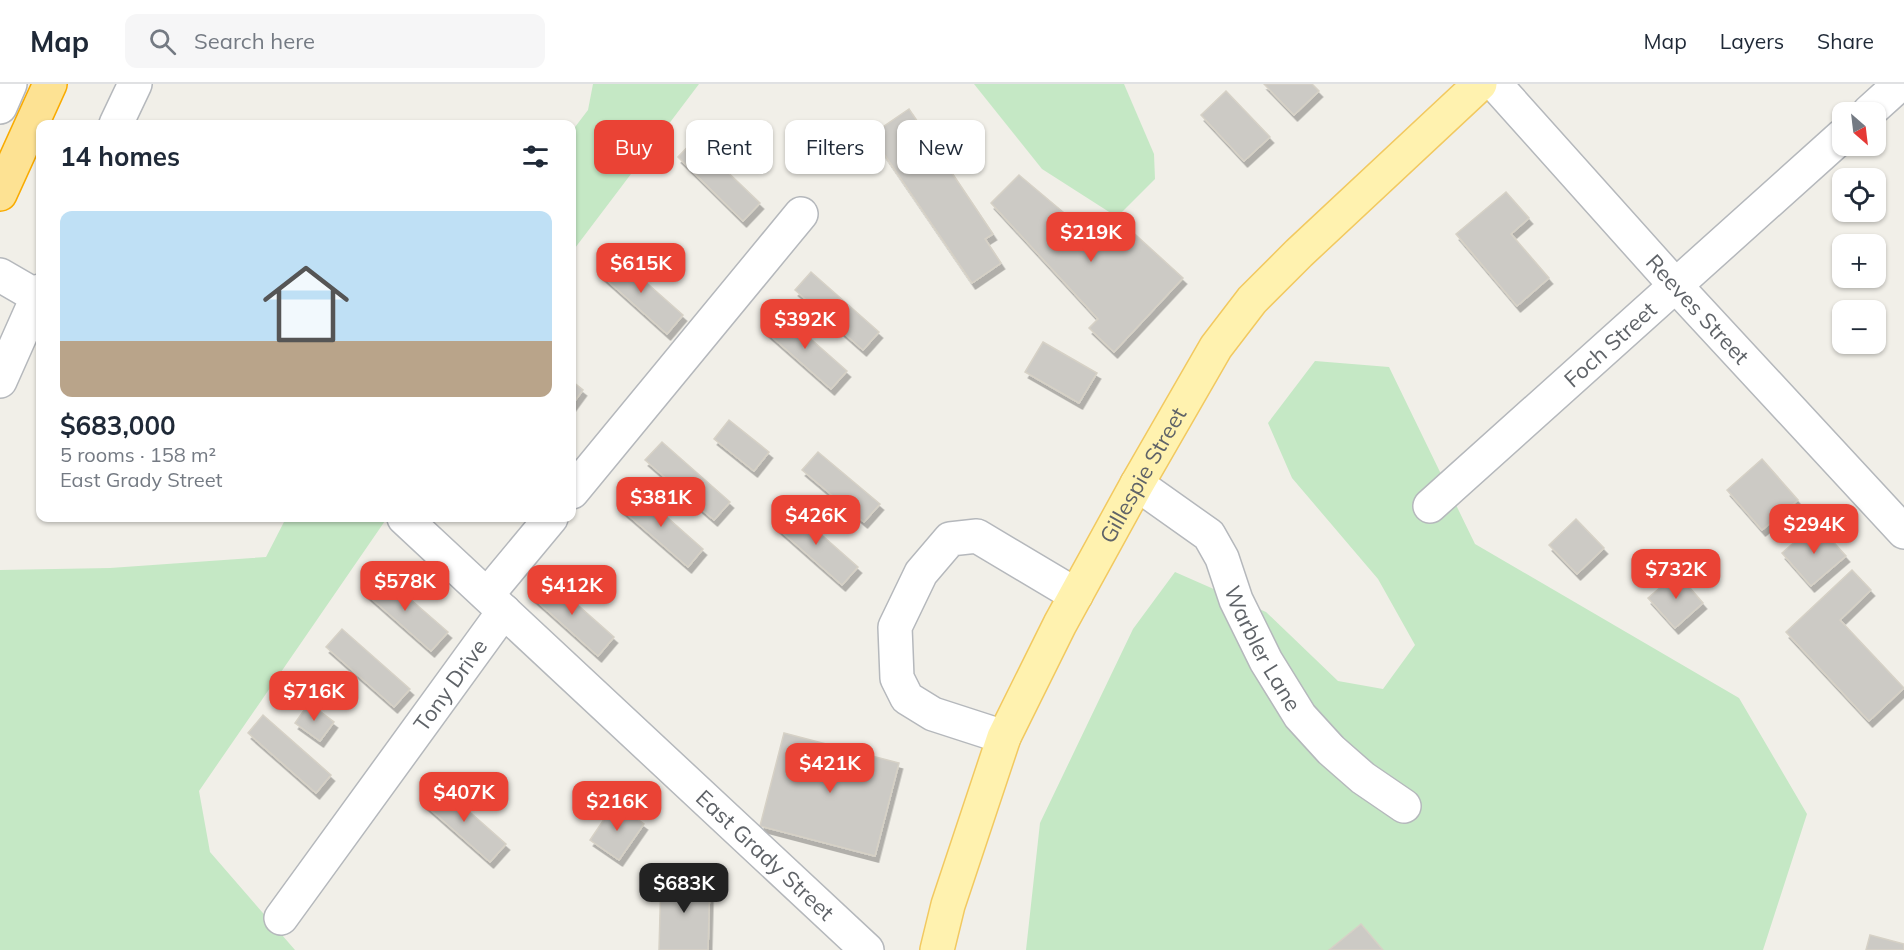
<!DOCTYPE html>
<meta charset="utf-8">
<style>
:root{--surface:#fff;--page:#f6f6f7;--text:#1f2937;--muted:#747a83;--line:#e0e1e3;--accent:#ea4335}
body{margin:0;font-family:Mulish,sans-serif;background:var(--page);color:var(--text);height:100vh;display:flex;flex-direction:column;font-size:22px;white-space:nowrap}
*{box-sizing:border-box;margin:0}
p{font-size:20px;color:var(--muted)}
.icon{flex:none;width:33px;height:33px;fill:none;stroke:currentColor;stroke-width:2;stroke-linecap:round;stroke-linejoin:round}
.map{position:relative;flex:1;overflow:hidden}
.panel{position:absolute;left:36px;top:36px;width:540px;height:402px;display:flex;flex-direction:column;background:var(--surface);border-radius:12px;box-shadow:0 2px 4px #0004}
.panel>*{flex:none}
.top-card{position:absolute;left:594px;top:36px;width:570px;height:54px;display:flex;gap:12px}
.needle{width:39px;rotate:152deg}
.fabs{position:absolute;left:1832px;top:18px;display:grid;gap:12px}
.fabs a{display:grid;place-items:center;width:54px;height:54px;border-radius:12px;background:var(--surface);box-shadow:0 2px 4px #0004;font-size:30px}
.price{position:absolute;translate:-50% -51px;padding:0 14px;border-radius:12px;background:var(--accent);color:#fff;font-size:20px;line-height:39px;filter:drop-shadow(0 2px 3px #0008)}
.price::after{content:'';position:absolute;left:50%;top:36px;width:18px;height:14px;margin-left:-9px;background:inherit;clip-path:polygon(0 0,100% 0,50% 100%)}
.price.on{background:#222;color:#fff}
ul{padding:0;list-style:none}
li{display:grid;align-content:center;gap:12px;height:318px;padding:0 24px}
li+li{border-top:2px solid var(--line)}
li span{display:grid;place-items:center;height:186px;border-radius:12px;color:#555}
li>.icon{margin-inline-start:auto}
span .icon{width:108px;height:108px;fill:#fffc;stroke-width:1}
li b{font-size:26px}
h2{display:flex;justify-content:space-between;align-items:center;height:72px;padding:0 24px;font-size:26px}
.pill{padding:0 21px;border-radius:12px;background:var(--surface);box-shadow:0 2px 4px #0004;font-size:21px;line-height:54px}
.pill.on{background:var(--accent);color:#fff}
header{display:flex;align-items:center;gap:36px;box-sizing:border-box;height:84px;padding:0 30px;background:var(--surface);border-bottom:2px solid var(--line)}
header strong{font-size:28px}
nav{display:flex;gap:33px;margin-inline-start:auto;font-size:21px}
.search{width:420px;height:54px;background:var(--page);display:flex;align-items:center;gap:15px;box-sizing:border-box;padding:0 21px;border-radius:12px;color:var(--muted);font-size:22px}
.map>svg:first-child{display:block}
.green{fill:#c5e8c5}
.building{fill:#cccac5;stroke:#d6d1c6;stroke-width:1.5;filter:url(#shadow)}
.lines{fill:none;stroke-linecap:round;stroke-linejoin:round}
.minor-casing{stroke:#b5b8bc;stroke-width:36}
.major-casing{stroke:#f2c960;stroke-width:36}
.highway-casing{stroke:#f9ab00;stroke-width:36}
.minor{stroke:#fff;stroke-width:33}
.major{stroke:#fff2af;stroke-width:33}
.highway{stroke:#fde293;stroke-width:33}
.labels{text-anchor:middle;stroke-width:4.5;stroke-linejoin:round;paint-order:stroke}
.street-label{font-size:22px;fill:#5f6368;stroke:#fff}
</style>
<header>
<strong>Map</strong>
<div class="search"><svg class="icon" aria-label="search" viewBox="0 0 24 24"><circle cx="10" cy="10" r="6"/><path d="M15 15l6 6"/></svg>Search here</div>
<nav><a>Map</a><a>Layers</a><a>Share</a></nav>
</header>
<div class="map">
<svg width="1904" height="866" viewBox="0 0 1904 866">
<defs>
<filter id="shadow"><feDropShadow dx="3.5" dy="6" stdDeviation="0" flood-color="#0004"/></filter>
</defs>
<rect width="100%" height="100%" fill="#f1efe8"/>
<g class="green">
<path d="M593,0H699L572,168V47L588,26Z"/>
<path d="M974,0H1124L1154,70L1155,95L1117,133L1042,85Z"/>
<path d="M1315,277L1389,283L1475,460L1739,614L1807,730L1763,866H1026L1040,739L1133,545L1175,488L1266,528L1338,597L1383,605L1415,561L1378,495L1292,394L1268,339Z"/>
<path d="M286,434H387L199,707L210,768L295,866H0V486L110,484L266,473Z"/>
</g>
<g class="building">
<path d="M1264,0H1312L1319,7L1294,31Z"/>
<path d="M1226,7L1270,53L1244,77L1201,31Z"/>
<path d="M909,25L993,150L985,155L1001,179L972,199L871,51Z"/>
<path d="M694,56L760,119L743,137L678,73Z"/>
<path d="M1019,91L1107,165L1127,143L1183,194L1114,268L1089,244L1098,235L991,119Z"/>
<path d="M1506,108L1529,134L1511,150L1549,194L1517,222L1456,150Z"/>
<path d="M615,171L683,231L667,250L599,189Z"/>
<path d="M811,188L879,248L863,266L795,206Z"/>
<path d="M779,227L847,287L831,305L763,245Z"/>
<path d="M1043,258L1097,289L1079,319L1025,288Z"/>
<path d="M572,297L583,306L572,321Z"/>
<path d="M729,336L769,368L754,387L714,355Z"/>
<path d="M662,358L730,418L714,436L645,376Z"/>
<path d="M818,368L880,420L864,438L802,386Z"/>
<path d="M1762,375L1798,416L1762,446L1727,406Z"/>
<path d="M635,405L703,465L688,483L619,423Z"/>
<path d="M790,423L858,483L842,501L774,441Z"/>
<path d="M1576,435L1604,464L1577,490L1549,461Z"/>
<path d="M1816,439L1846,472L1811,502L1782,469Z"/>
<path d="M1852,486L1871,506L1840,536L1904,604L1869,637L1786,548Z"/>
<path d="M379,488L448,548L431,567L363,507Z"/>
<path d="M1677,489L1703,519L1675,544L1648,514Z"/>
<path d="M546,493L614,553L598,572L530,511Z"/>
<path d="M342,545L410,605L394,623L326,563Z"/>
<path d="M309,619L334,638L320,657L295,639Z"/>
<path d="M263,631L331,691L316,709L248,649Z"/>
<path d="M784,649L899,679L875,772L760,742Z"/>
<path d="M438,700L506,760L490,778L422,718Z"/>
<path d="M615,719L644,740L619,776L590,756Z"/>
<path d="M661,793L710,794L708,866H659Z"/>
<path d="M1361,840L1383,866H1329Z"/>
<path d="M1870,851L1904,860V866H1866Z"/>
</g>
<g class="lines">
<g class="minor-casing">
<g id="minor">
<path id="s1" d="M1495,0L1676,202L1904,448"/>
<path d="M0,23L10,0"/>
<path d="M1869,28L1900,0"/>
<path d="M116,40L135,0"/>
<path d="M0,191L38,213"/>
<path d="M0,297L40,207"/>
<path id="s2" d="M1137,400L1209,451L1222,474L1236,516L1266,577L1300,632L1331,666L1363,694L1404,722"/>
<path d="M572,408L801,130"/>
<path id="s3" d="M1430,422L1842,52"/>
<path id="s4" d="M404,434L867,866"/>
<path d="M487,511L551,434"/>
<path d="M1004,653L933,630L907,614L897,594L895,543L921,489L950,455L977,452L1076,511"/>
<path id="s5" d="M281,834L504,527"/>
</g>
</g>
<g class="major-casing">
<g id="major">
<path id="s6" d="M937,866L948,821L1004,653L1060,540L1137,400L1216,263L1252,216L1299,169L1480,0"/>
</g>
</g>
<g class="highway-casing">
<path id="highway" d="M0,110L50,0"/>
</g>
<use href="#minor" class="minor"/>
<use href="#major" class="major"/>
<use href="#highway" class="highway"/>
</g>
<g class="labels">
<g class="street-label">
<text dy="8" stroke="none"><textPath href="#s1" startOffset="303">Reeves Street</textPath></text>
<text dy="8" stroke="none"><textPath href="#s3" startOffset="242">Foch Street</textPath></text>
<text dy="8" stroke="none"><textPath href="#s6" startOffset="520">Gillespie Street</textPath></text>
<text dy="8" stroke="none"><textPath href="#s2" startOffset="214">Warbler Lane</textPath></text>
<text dy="8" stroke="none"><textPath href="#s5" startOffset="288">Tony Drive</textPath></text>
<text dy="8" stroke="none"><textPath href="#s4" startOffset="494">East Grady Street</textPath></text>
</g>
</g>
</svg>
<div class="fabs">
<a><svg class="needle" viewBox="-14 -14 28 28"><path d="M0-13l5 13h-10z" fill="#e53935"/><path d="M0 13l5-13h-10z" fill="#747a83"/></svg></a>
<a><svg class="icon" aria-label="locate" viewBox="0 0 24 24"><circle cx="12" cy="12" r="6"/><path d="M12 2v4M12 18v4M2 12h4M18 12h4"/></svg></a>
<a>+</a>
<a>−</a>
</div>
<b class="price" style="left:1091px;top:179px">$219K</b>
<b class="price" style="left:641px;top:210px">$615K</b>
<b class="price" style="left:805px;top:266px">$392K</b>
<b class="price" style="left:661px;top:444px">$381K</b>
<b class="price" style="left:816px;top:462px">$426K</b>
<b class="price" style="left:1814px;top:471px">$294K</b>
<b class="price" style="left:1676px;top:516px">$732K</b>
<b class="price" style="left:405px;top:528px">$578K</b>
<b class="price" style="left:572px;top:532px">$412K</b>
<b class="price" style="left:314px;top:638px">$716K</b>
<b class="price" style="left:830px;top:710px">$421K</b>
<b class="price" style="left:464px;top:739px">$407K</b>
<b class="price" style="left:617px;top:748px">$216K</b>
<b class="price on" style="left:684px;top:830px">$683K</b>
<div class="top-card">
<a class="pill on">Buy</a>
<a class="pill">Rent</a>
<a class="pill">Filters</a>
<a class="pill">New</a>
</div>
<section class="panel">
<h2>14 homes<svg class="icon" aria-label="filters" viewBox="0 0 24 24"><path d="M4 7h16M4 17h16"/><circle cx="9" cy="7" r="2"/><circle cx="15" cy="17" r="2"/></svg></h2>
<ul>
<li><span style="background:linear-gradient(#bfe0f5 70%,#b9a48a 0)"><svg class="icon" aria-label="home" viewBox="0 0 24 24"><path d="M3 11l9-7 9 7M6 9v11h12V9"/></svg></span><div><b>$683,000</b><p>5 rooms · 158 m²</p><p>East Grady Street</p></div></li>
</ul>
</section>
</div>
